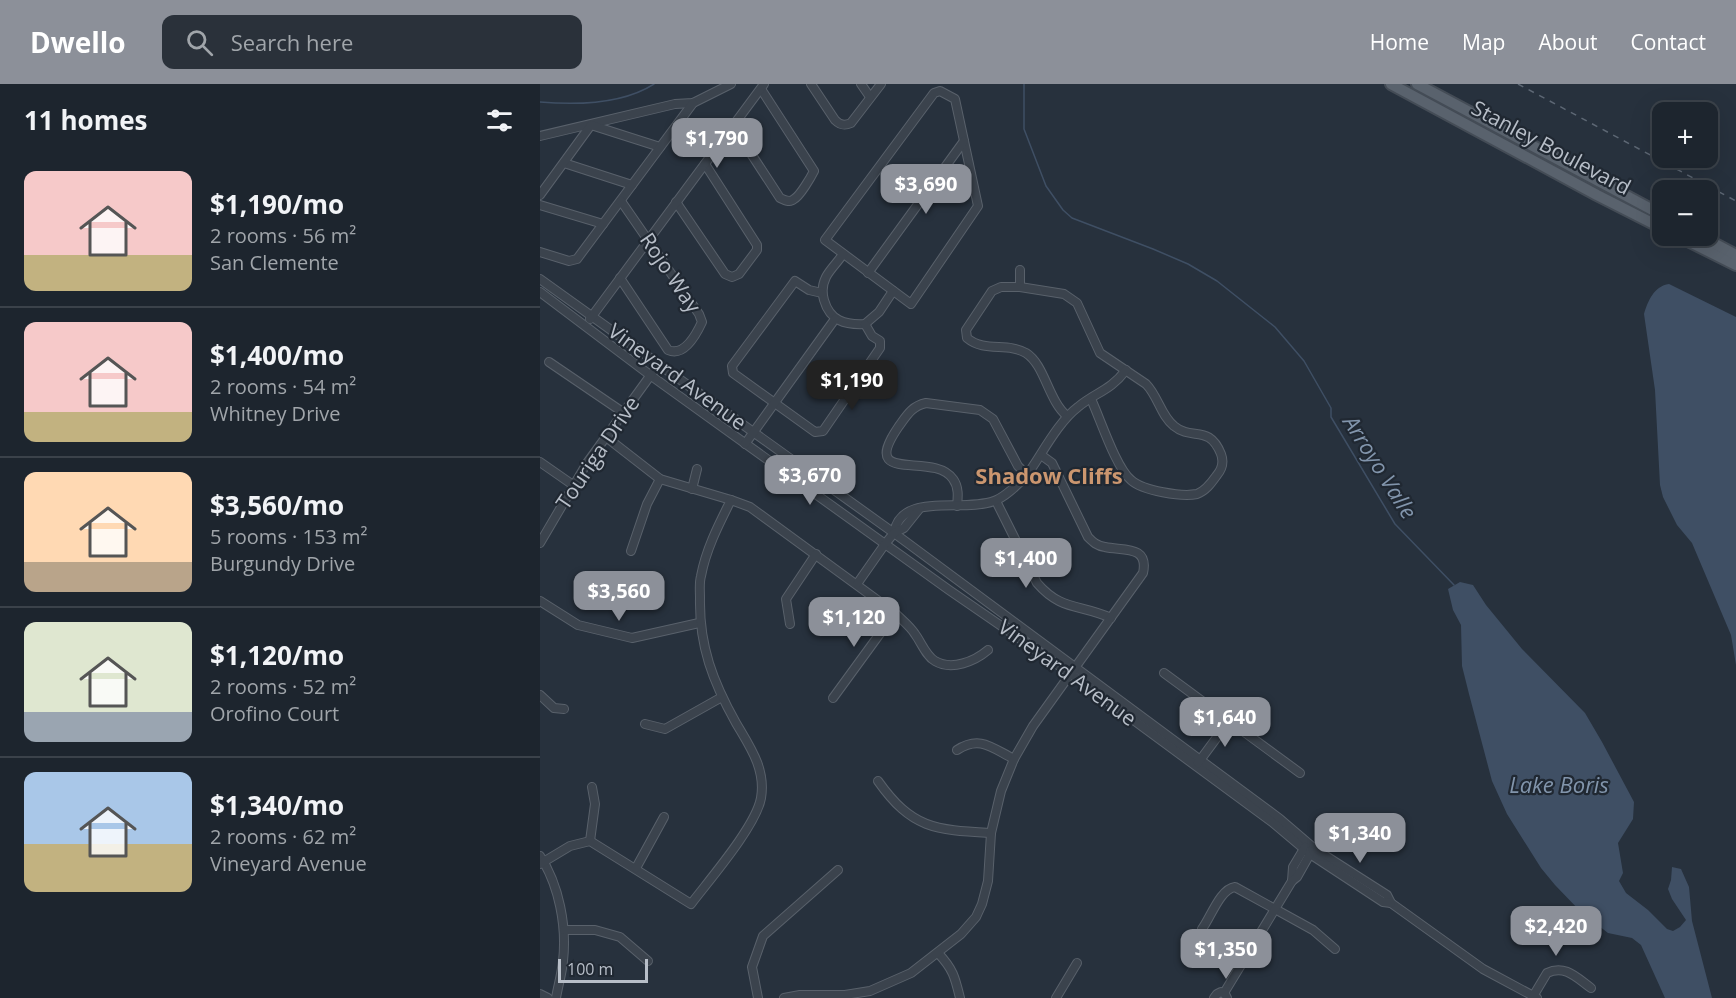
<!DOCTYPE html>
<meta charset="utf-8">
<style>
:root{--surface:#1d252e;--page:#2a313a;--text:#f1f3f6;--muted:#a0a5aa;--line:#3b424a;--accent:#8c9099}
body{margin:0;font-family:"Open Sans",sans-serif;background:var(--page);color:var(--text);height:100vh;display:flex;flex-direction:column;font-size:22px;white-space:nowrap}
*{box-sizing:border-box;margin:0}
p{font-size:20px;color:var(--muted)}
.icon{flex:none;width:33px;height:33px;fill:none;stroke:currentColor;stroke-width:2;stroke-linecap:round;stroke-linejoin:round}
.map{position:relative;flex:1;overflow:hidden}
.drawer{display:flex;flex-direction:column;background:var(--surface);width:540px}
.drawer>*{flex:none}
.controls{position:absolute;left:1112px;top:18px;display:grid;gap:12px}
.controls a{display:grid;place-items:center;width:66px;height:66px;border-radius:12px;background:var(--surface);box-shadow:0 6px 24px #0002,0 0 0 2px var(--line);font-size:30px}
.scale{position:absolute;left:18px;bottom:15px;width:90px;box-sizing:border-box;padding-left:6px;border:3px solid #b7bec8;border-top:0;font-size:16px;line-height:21px;white-space:nowrap;color:#b7bec8;-webkit-text-stroke:4px #202832;paint-order:stroke}
.price{position:absolute;translate:-50% -51px;padding:0 14px;border-radius:12px;background:var(--accent);color:#fff;font-size:20px;line-height:39px;filter:drop-shadow(0 2px 3px #0008)}
.price::after{content:'';position:absolute;left:50%;top:36px;width:18px;height:14px;margin-left:-9px;background:inherit;clip-path:polygon(0 0,100% 0,50% 100%)}
.price.on{background:#222;color:#fff}
ul{padding:0;list-style:none}
li{display:flex;align-items:center;gap:18px;height:150px;padding:0 24px}
li+li{border-top:2px solid var(--line)}
li span{display:grid;place-items:center;flex:none;width:168px;height:120px;border-radius:12px;color:#555}
li>.icon{margin-inline-start:auto}
span .icon{width:72px;height:72px;fill:#fffc;stroke-width:1}
li b{font-size:26px}
h2{display:flex;justify-content:space-between;align-items:center;height:72px;padding:0 24px;font-size:26px}
header{display:flex;align-items:center;gap:36px;box-sizing:border-box;height:84px;padding:0 30px;background:var(--accent);color:#fff}
header strong{font-size:28px}
nav{display:flex;gap:33px;margin-inline-start:auto;font-size:21px}
.search{width:420px;height:54px;background:var(--page);display:flex;align-items:center;gap:15px;box-sizing:border-box;padding:0 21px;border-radius:12px;color:var(--muted);font-size:22px}
main{display:flex;flex:1;min-height:0}
.map>svg:first-child{display:block}
.water{fill:#3f4f64}
.lines{fill:none;stroke-linecap:round;stroke-linejoin:round}
.stream{stroke:#3f4f64;stroke-width:1.5}
.minor-casing{stroke:#59616b;stroke-width:10}
.major-casing{stroke:#444c56;stroke-width:14}
.minor{stroke:#3b434d;stroke-width:8}
.major{stroke:#59626d;stroke-width:10}
.rail{stroke:#5d6774;stroke-width:1.5;stroke-dasharray:6 6;stroke-linecap:butt}
.labels{text-anchor:middle;stroke-width:4.5;stroke-linejoin:round;paint-order:stroke}
.street-label{font-size:21px;fill:#b7bec8;stroke:#202832}
.water-label{font-size:22px;font-style:italic;fill:#8295ac;stroke:#202832}
.neighbourhood-label{font-size:22px;font-weight:bold;fill:#cb966f;stroke:#202832}
</style>
<header>
<strong>Dwello</strong>
<div class="search"><svg class="icon" aria-label="search" viewBox="0 0 24 24"><circle cx="10" cy="10" r="6"/><path d="M15 15l6 6"/></svg>Search here</div>
<nav><a>Home</a><a>Map</a><a>About</a><a>Contact</a></nav>
</header>
<main>
<section class="drawer">
<h2>11 homes<svg class="icon" aria-label="filters" viewBox="0 0 24 24"><path d="M4 7h16M4 17h16"/><circle cx="9" cy="7" r="2"/><circle cx="15" cy="17" r="2"/></svg></h2>
<ul>
<li><span style="background:linear-gradient(#f6c9c9 70%,#c2b280 0)"><svg class="icon" aria-label="home" viewBox="0 0 24 24"><path d="M3 11l9-7 9 7M6 9v11h12V9"/></svg></span><div><b>$1,190/mo</b><p>2 rooms · 56 m²</p><p>San Clemente</p></div></li>
<li><span style="background:linear-gradient(#f6c9c9 75%,#c2b280 0)"><svg class="icon" aria-label="home" viewBox="0 0 24 24"><path d="M3 11l9-7 9 7M6 9v11h12V9"/></svg></span><div><b>$1,400/mo</b><p>2 rooms · 54 m²</p><p>Whitney Drive</p></div></li>
<li><span style="background:linear-gradient(#ffd9b3 75%,#b9a48a 0)"><svg class="icon" aria-label="home" viewBox="0 0 24 24"><path d="M3 11l9-7 9 7M6 9v11h12V9"/></svg></span><div><b>$3,560/mo</b><p>5 rooms · 153 m²</p><p>Burgundy Drive</p></div></li>
<li><span style="background:linear-gradient(#dfe7d0 75%,#9aa5b1 0)"><svg class="icon" aria-label="home" viewBox="0 0 24 24"><path d="M3 11l9-7 9 7M6 9v11h12V9"/></svg></span><div><b>$1,120/mo</b><p>2 rooms · 52 m²</p><p>Orofino Court</p></div></li>
<li><span style="background:linear-gradient(#a9c7e8 60%,#c2b280 0)"><svg class="icon" aria-label="home" viewBox="0 0 24 24"><path d="M3 11l9-7 9 7M6 9v11h12V9"/></svg></span><div><b>$1,340/mo</b><p>2 rooms · 62 m²</p><p>Vineyard Avenue</p></div></li>
</ul>
</section>
<div class="map">
<svg width="1196" height="914" viewBox="0 0 1196 914">
<rect width="100%" height="100%" fill="#27313d"/>
<g class="water">
<path d="M1129,200L1196,233V581L1191,551L1152,459L1137,441L1123,413L1120,401L1115,306L1104,230C1108,217 1114,202 1129,200Z"/>
<path d="M920,498L933,501L946,521L982,565L1045,629L1062,658L1094,718L1093,735L1078,759L1083,789L1079,797L1086,809L1108,826L1127,845L1133,847L1140,843L1146,836L1132,815L1128,805L1131,796L1132,783L1141,785L1149,803L1152,837L1172,914H1125L1101,861L1092,854L1068,849L1041,828L1015,801L1001,784L967,730L952,697L929,610L922,582L921,541L913,526L908,505Z"/>
</g>
<g class="lines">
<g class="stream">
<path d="M484,0V45L506,102L523,126L532,134L613,165L648,180L677,197L735,243L764,277L791,324V333L855,440L914,501"/>
<path d="M0,18C36,21 83,20 114,0"/>
</g>
<g class="minor-casing">
<g id="minor">
<path d="M271,0L295,36C300,41 304,42 311,39L341,0"/>
<path d="M321,0L330,13"/>
<path d="M400,7L415,15L438,122L371,220L285,156L394,9Z"/>
<path d="M193,42L240,114C244,116 250,119 254,115C260,112 271,93 274,87L221,5"/>
<path d="M0,52L135,20L153,19L191,0"/>
<path d="M24,79L92,101"/>
<path d="M0,111L51,41L120,63"/>
<path d="M136,118L185,190L192,193L199,190L217,166V161L165,80"/>
<path d="M0,121L63,140"/>
<path d="M0,168L29,177L37,175L153,19"/>
<path d="M303,170C298,178 290,185 286,193C282,201 282,209 284,216C290,237 305,241 325,240L339,228L353,207"/>
<path d="M480,186V203"/>
<path d="M328,189L424,57"/>
<path d="M80,194L128,266C144,273 156,251 162,238L159,230L81,117"/>
<path d="M0,195L354,449L740,735L775,765L847,811L851,819L943,885L997,914"/>
<path d="M0,208L110,291L409,506L531,590L732,738L770,770L843,818L851,819"/>
<path d="M282,209L269,206L255,197L192,282L193,289L275,348L283,347L340,264V257L332,252L325,240"/>
<path d="M50,235L224,0"/>
<path d="M9,278L84,329"/>
<path d="M527,332C508,316 505,281 486,269C467,258 445,269 427,254L426,246L452,207L461,203H480L524,210L537,219L560,269L606,300C618,312 621,332 634,342C652,357 669,340 681,370C684,378 682,385 677,391C672,398 666,407 657,410C642,413 603,407 591,396C576,384 560,334 551,315"/>
<path d="M66,353L120,395L191,416L210,423L355,529C362,536 370,542 375,550C381,558 386,572 395,577C412,587 435,577 448,566"/>
<path d="M205,360L295,235"/>
<path d="M0,378L33,401"/>
<path d="M152,405L157,385"/>
<path d="M456,417L497,499C521,527 540,520 571,534"/>
<path d="M417,422C418,413 419,403 413,395C393,366 317,403 359,342C367,331 372,322 386,319L440,326L453,335L478,382L487,391"/>
<path d="M354,449C361,407 422,429 454,417C466,413 478,400 487,391C502,370 518,338 538,323C556,308 570,307 586,286"/>
<path d="M0,459L47,379L118,281"/>
<path d="M91,467L107,420L120,395"/>
<path d="M317,500L345,460L354,449L364,444L380,424"/>
<path d="M0,517L38,541L92,554L159,539"/>
<path d="M250,540L246,515L276,470"/>
<path d="M624,589L760,689"/>
<path d="M0,611L14,624L24,625"/>
<path d="M293,614L355,529"/>
<path d="M105,640L125,645L182,613"/>
<path d="M417,666C440,651 452,664 474,675"/>
<path d="M658,679L689,637"/>
<path d="M338,697C372,745 395,746 451,749"/>
<path d="M50,757L55,720L52,703"/>
<path d="M0,772C19,801 27,842 23,877C22,889 18,902 16,914"/>
<path d="M0,780L30,762L50,757L151,820C170,795 216,742 221,714C226,685 210,663 196,639C173,598 159,562 160,514C160,507 159,499 161,492C166,465 179,440 191,416"/>
<path d="M96,784L124,733"/>
<path d="M752,797L753,783L765,763"/>
<path d="M662,845C671,833 680,805 695,803L773,846L795,865"/>
<path d="M24,846H55L80,853L108,877"/>
<path d="M398,869C413,885 415,893 420,914"/>
<path d="M684,909L752,797L757,793L770,770V767"/>
<path d="M0,910L8,914"/>
<path d="M218,914L212,883L223,852L298,786"/>
<path d="M244,914L260,911H305L330,907L371,889L421,850L436,833L442,820L448,797L451,749L461,707L474,675L493,642L603,489C609,461 583,467 565,463C557,462 553,458 548,453L512,379L501,371"/>
<path d="M516,914L537,879"/>
<path d="M674,914L677,910L681,908L685,910L687,914"/>
<path d="M992,914L1007,889C1025,880 1037,894 1051,904"/>
</g>
</g>
<g class="major-casing">
<g id="major">
<path d="M851,0L1057,111L1122,144"/>
<path d="M877,0L1122,131"/>
<path d="M1138,152L1196,181"/>
<path d="M1160,152L1196,171"/>
</g>
</g>
<use href="#minor" class="minor"/>
<use href="#major" class="major"/>
<path class="rail" d="M978,0L1196,117"/>
</g>
<g class="labels">
<g class="street-label">
<text transform="translate(1011 64) rotate(28)" y="7">Stanley Boulevard</text>
<text transform="translate(130 189) rotate(56)" y="7">Rojo Way</text>
<text transform="translate(137 293) rotate(36)" y="7">Vineyard Avenue</text>
<text transform="translate(58 369) rotate(-56)" y="7">Touriga Drive</text>
<text transform="translate(527 589) rotate(36)" y="7">Vineyard Avenue</text>
</g>
<g class="water-label">
<text transform="translate(840 383) rotate(58)" y="8">Arroyo Valle</text>
<text x="1019" y="709">Lake Boris</text>
</g>
<g class="neighbourhood-label">
<text x="509" y="400">Shadow Cliffs</text>
</g>
</g>
</svg>
<div class="controls">
<a>+</a>
<a>−</a>
</div>
<div class="scale">100 m</div>
<b class="price" style="left:177px;top:85px">$1,790</b>
<b class="price" style="left:386px;top:131px">$3,690</b>
<b class="price on" style="left:312px;top:327px">$1,190</b>
<b class="price" style="left:270px;top:422px">$3,670</b>
<b class="price" style="left:486px;top:505px">$1,400</b>
<b class="price" style="left:79px;top:538px">$3,560</b>
<b class="price" style="left:314px;top:564px">$1,120</b>
<b class="price" style="left:685px;top:664px">$1,640</b>
<b class="price" style="left:820px;top:780px">$1,340</b>
<b class="price" style="left:1016px;top:873px">$2,420</b>
<b class="price" style="left:686px;top:896px">$1,350</b>
</div>
</main>
